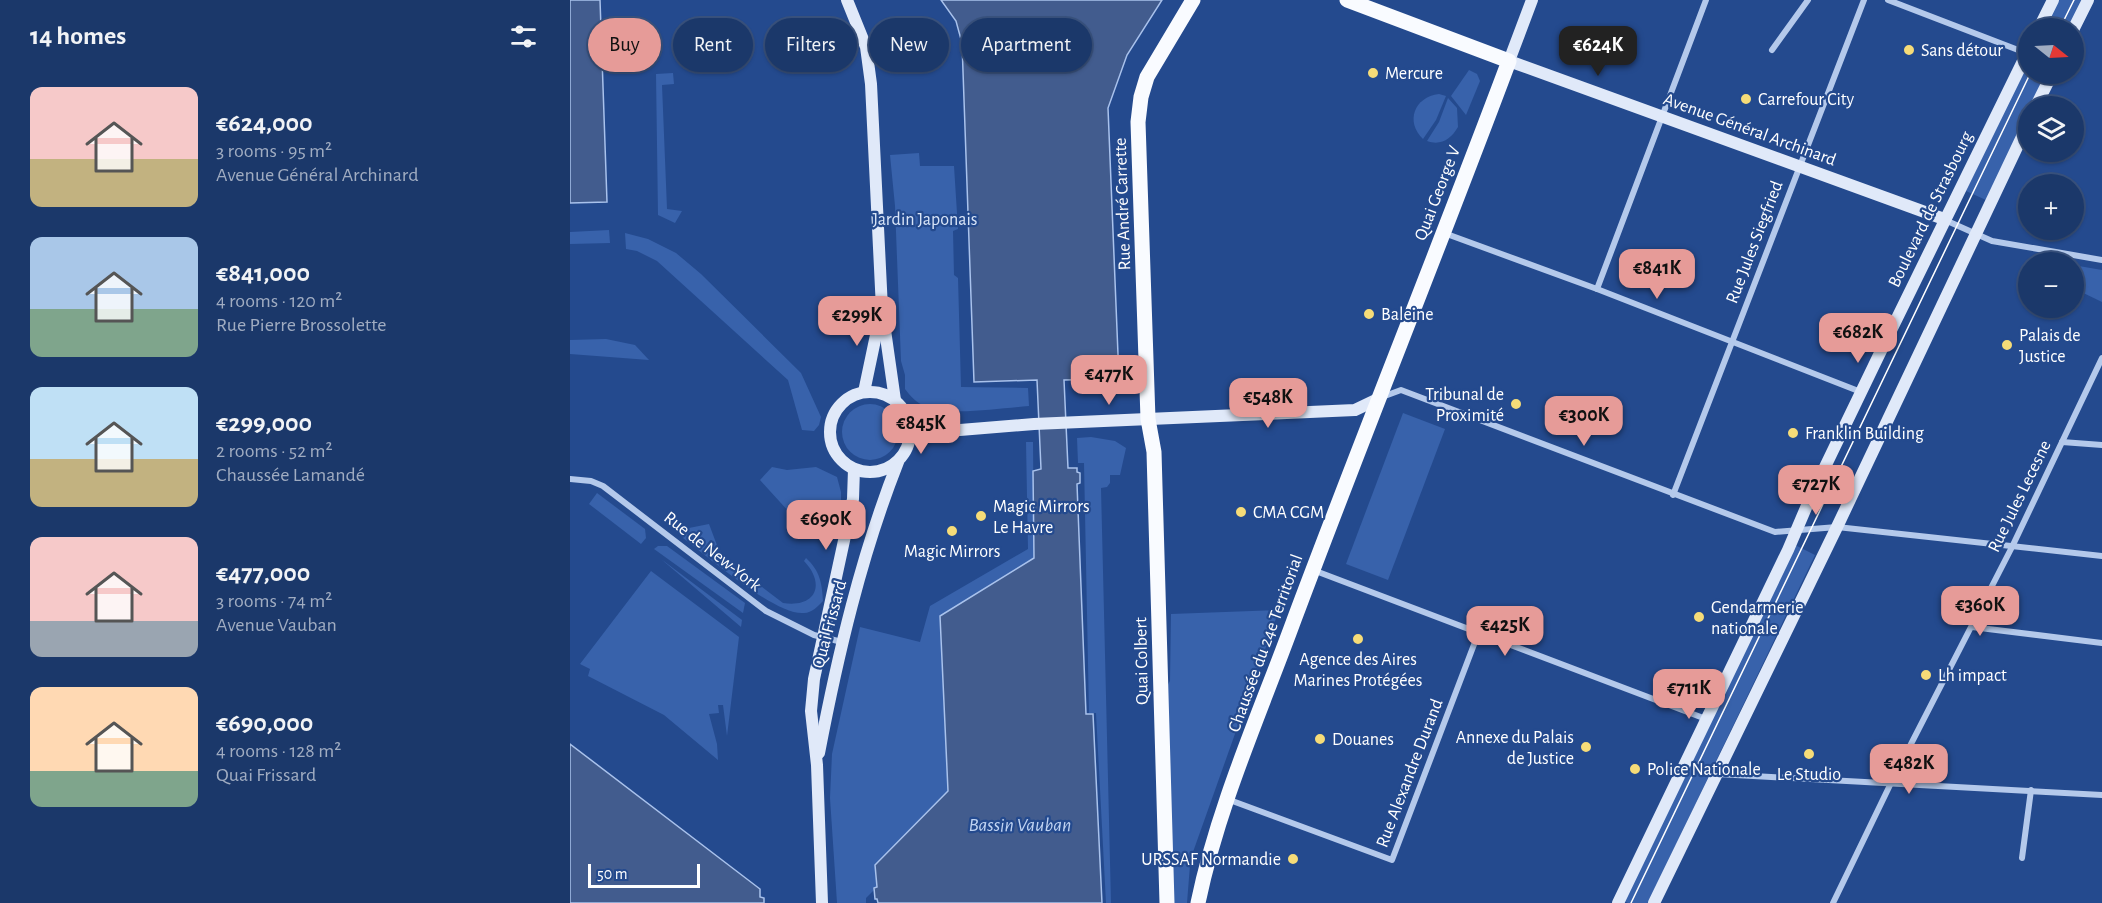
<!DOCTYPE html>
<meta charset="utf-8">
<style>
:root{--surface:#1b386a;--page:#284372;--text:#f1f3f6;--muted:#a0acc1;--line:#39527e;--accent:#e69b98}
body{margin:0;font-family:"Alegreya Sans",sans-serif;background:var(--page);color:var(--text);height:100vh;display:flex;flex-direction:column;font-size:22px;white-space:nowrap}
*{box-sizing:border-box;margin:0}
p{font-size:20px;color:var(--muted)}
.icon{flex:none;width:33px;height:33px;fill:none;stroke:currentColor;stroke-width:2;stroke-linecap:round;stroke-linejoin:round}
.map{position:relative;flex:1;overflow:hidden}
.side{display:flex;flex-direction:column;background:var(--surface);width:570px}
.side>*{flex:none}
.banner{position:absolute;left:18px;top:18px;width:570px;height:54px;display:flex;gap:12px}
.needle{width:39px;rotate:108deg}
.tools{position:absolute;left:1448px;top:18px;display:grid;gap:12px}
.tools a{display:grid;place-items:center;width:66px;height:66px;border-radius:50%;background:var(--surface);box-shadow:0 2px 4px #0004,0 0 0 2px var(--line);font-size:30px}
.scale{position:absolute;left:18px;bottom:15px;width:112px;box-sizing:border-box;padding-left:6px;border:3px solid #fff;border-top:0;font-size:16px;line-height:21px;white-space:nowrap;color:#fff;-webkit-text-stroke:4px #244a8e;paint-order:stroke}
.price{position:absolute;translate:-50% -51px;padding:0 14px;border-radius:12px;background:var(--accent);color:#111;font-size:20px;line-height:39px;filter:drop-shadow(0 2px 3px #0008)}
.price::after{content:'';position:absolute;left:50%;top:36px;width:18px;height:14px;margin-left:-9px;background:inherit;clip-path:polygon(0 0,100% 0,50% 100%)}
.price.on{background:#222;color:#fff}
ul{padding:0;list-style:none}
li{display:flex;align-items:center;gap:18px;height:150px;padding:0 30px}
li span{display:grid;place-items:center;flex:none;width:168px;height:120px;border-radius:12px;color:#555}
li>.icon{margin-inline-start:auto}
span .icon{width:72px;height:72px;fill:#fffc;stroke-width:1}
li b{font-size:26px}
h2{display:flex;justify-content:space-between;align-items:center;height:72px;padding:0 30px;font-size:26px}
.chip{padding:0 21px;border-radius:27px;background:var(--surface);box-shadow:0 2px 4px #0004,0 0 0 2px var(--line);font-size:21px;line-height:54px}
.chip.on{background:var(--accent);color:#111}
main{display:flex;flex:1;min-height:0}
.map>svg:first-child{display:block}
.green{fill:#3862ab}
.water{fill:#425c8e;stroke:#a9c2ec;stroke-width:1.5}
.lines{fill:none;stroke-linecap:round;stroke-linejoin:round}
.street{stroke:#b4c9eb;stroke-width:6}
.secondary{stroke:#e0e9f9;stroke-width:12}
.primary{stroke:#f9fbff;stroke-width:15}
.tram{stroke:#fff;stroke-width:1.5}
.poi-dot{fill:#f6dc78;stroke:#244a8e;stroke-width:2}
.labels{text-anchor:middle;stroke-width:4.5;stroke-linejoin:round;paint-order:stroke}
.poi-label{font-size:18px;fill:#fff;stroke:#244a8e;text-anchor:start}
.street-label{font-size:18px;fill:#fff;stroke:#244a8e}
.park-label{font-size:18px;fill:#d9e5f8;stroke:#244a8e}
.water-label{font-size:20px;font-style:italic;fill:#c0d3f2;stroke:#244a8e}
</style>
<main>
<section class="side">
<h2>14 homes<svg class="icon" aria-label="filters" viewBox="0 0 24 24"><path d="M4 7h16M4 17h16"/><circle cx="9" cy="7" r="2"/><circle cx="15" cy="17" r="2"/></svg></h2>
<ul>
<li><span style="background:linear-gradient(#f6c9c9 60%,#c2b280 0)"><svg class="icon" aria-label="home" viewBox="0 0 24 24"><path d="M3 11l9-7 9 7M6 9v11h12V9"/></svg></span><div><b>€624,000</b><p>3 rooms · 95 m²</p><p>Avenue Général Archinard</p></div></li>
<li><span style="background:linear-gradient(#a9c7e8 60%,#7fa58c 0)"><svg class="icon" aria-label="home" viewBox="0 0 24 24"><path d="M3 11l9-7 9 7M6 9v11h12V9"/></svg></span><div><b>€841,000</b><p>4 rooms · 120 m²</p><p>Rue Pierre Brossolette</p></div></li>
<li><span style="background:linear-gradient(#bfe0f5 60%,#c2b280 0)"><svg class="icon" aria-label="home" viewBox="0 0 24 24"><path d="M3 11l9-7 9 7M6 9v11h12V9"/></svg></span><div><b>€299,000</b><p>2 rooms · 52 m²</p><p>Chaussée Lamandé</p></div></li>
<li><span style="background:linear-gradient(#f6c9c9 70%,#9aa5b1 0)"><svg class="icon" aria-label="home" viewBox="0 0 24 24"><path d="M3 11l9-7 9 7M6 9v11h12V9"/></svg></span><div><b>€477,000</b><p>3 rooms · 74 m²</p><p>Avenue Vauban</p></div></li>
<li><span style="background:linear-gradient(#ffd9b3 70%,#7fa58c 0)"><svg class="icon" aria-label="home" viewBox="0 0 24 24"><path d="M3 11l9-7 9 7M6 9v11h12V9"/></svg></span><div><b>€690,000</b><p>4 rooms · 128 m²</p><p>Quai Frissard</p></div></li>
</ul>
</section>
<div class="map">
<svg width="1532" height="903" viewBox="0 0 1532 903">
<rect width="100%" height="100%" fill="#244a8e"/>
<g class="green">
<path d="M1487,0H1512L1498,28H1474Z"/>
<path d="M1458,61V74H1477L1461,106H1458V113L1416,200L1396,191Z"/>
<path d="M899,70L907,74L910,81L896,115L881,96Z"/>
<path d="M103,73L104,84L92,85L97,209L112,211L105,223L88,215L86,74Z"/>
<path d="M869,94L876,96L866,120L853,139C835,122 844,97 869,94Z"/>
<path d="M878,98L887,108L888,127C881,139 871,146 857,141L869,122Z"/>
<path d="M349,153L350,166H384L388,229L383,231L384,275L388,278L391,387L458,388L459,406C431,408 382,416 356,407C347,403 340,396 335,389V375L331,361L325,206L320,155Z"/>
<path d="M39,230L40,243L0,244V232Z"/>
<path d="M55,233L78,239L106,253L131,274L231,373L251,417L249,425L244,431L232,430L218,380L87,261L67,251L56,249Z"/>
<path d="M1503,265L1532,270V302L1503,288Z"/>
<path d="M36,339L65,345L79,360L0,354V340Z"/>
<circle cx="300" cy="432" r="28"/>
<path d="M833,413L875,429L818,580L776,564Z"/>
<path d="M521,437L545,441L556,448L550,475H540V483L537,487L531,488L541,903H536L526,713H519L514,463H508L507,438Z"/>
<path d="M456,442H463L464,558L370,616L378,791L305,865L307,887L296,898V903H267L260,798L262,754L290,627L350,642L360,606L458,549Z"/>
<path d="M202,467L217,470L246,467L267,477L271,492V505L254,524L220,513L190,480Z"/>
<path d="M27,493L75,529L76,538L71,544L19,504Z"/>
<path d="M139,524L151,556L213,603C246,608 256,584 234,561L236,558C250,571 252,583 253,601C248,606 242,613 234,613C206,616 137,556 113,538L119,528Z"/>
<path d="M1225,545L1245,555L1078,903H1058L1054,901Z"/>
<path d="M88,546H97L175,603L173,613L84,549Z"/>
<path d="M91,559L172,620L171,627Z"/>
<path d="M81,571L169,637L157,736L153,705H148L149,713L139,714L147,744L148,760L94,715L18,676L20,669L10,664Z"/>
<path d="M709,610L623,852L620,865L617,903H604L596,688L600,681L601,614Z"/>
</g>
<g class="water">
<path d="M0,0H30L37,202L0,203Z"/>
<path d="M371,0H592L557,55L538,108L549,379L494,380L498,468H507V472L510,473V483L507,484L516,714H523L532,903H308L307,899H305L304,888L307,887L305,865L378,791L370,616L464,558L463,471L471,469L467,380L404,382L392,43L386,21Z"/>
<path d="M0,744L190,889V897L194,898V903H0Z"/>
</g>
<g class="lines">
<g class="street">
<path d="M1318,0L1456,53"/>
<path d="M1202,50L1238,0"/>
<path d="M1375,220L1422,241L1532,260"/>
<path d="M874,233L1027,289L1291,392"/>
<path d="M1027,289L1136,0"/>
<path d="M812,397L831,390L1205,532L1267,527L1532,556"/>
<path d="M1492,442L1532,445"/>
<path d="M0,479L21,481L33,486L196,611L244,635L272,642"/>
<path d="M1103,495L1294,0"/>
<path d="M743,570L1136,719"/>
<path d="M1402,627L1532,643"/>
<path d="M1147,774L1532,795"/>
<path d="M657,799L822,860L908,634"/>
<path d="M1452,858L1461,790"/>
<path d="M1263,903L1321,783L1442,547L1532,358"/>
</g>
<g class="secondary">
<path d="M277,0L296,47L301,84L312,309L325,400"/>
<path d="M962,0L939,61L1374,219"/>
<path d="M1469,28L1483,0"/>
<path d="M1503,30L1518,0"/>
<path d="M1466,106L1482,74"/>
<circle cx="300" cy="432" r="40"/>
<path d="M294,392L310,316"/>
<path d="M341,434L464,424L785,410L808,399"/>
<path d="M249,753C268,654 291,556 328,462"/>
<path d="M252,903L247,765L241,711L244,679L283,499L284,469"/>
<path d="M1048,903L1218,550L1241,496L1308,357L1458,51"/>
<path d="M1084,903L1267,527L1458,124"/>
</g>
<g class="primary">
<path d="M597,903L584,452L578,419L568,122L571,97L577,77L623,0"/>
<path d="M628,903C648,806 690,713 724,620C794,433 869,248 939,61L777,0"/>
</g>
<g class="tram">
<path d="M1490,28L1504,0"/>
<path d="M1061,903L1460,74"/>
</g>
</g>
<g class="poi-dot">
<circle cx="1339" cy="50" r="6"/>
<circle cx="803" cy="73" r="6"/>
<circle cx="1176" cy="99" r="6"/>
<circle cx="799" cy="314" r="6"/>
<circle cx="1437" cy="345" r="6"/>
<circle cx="946" cy="404" r="6"/>
<circle cx="1223" cy="433" r="6"/>
<circle cx="671" cy="512" r="6"/>
<circle cx="411" cy="516" r="6"/>
<circle cx="382" cy="531" r="6"/>
<circle cx="1129" cy="617" r="6"/>
<circle cx="788" cy="639" r="6"/>
<circle cx="1356" cy="675" r="6"/>
<circle cx="750" cy="739" r="6"/>
<circle cx="1016" cy="747" r="6"/>
<circle cx="1239" cy="754" r="6"/>
<circle cx="1065" cy="769" r="6"/>
<circle cx="723" cy="859" r="6"/>
</g>
<g class="labels">
<g class="poi-label">
<text x="1351" y="56">Sans détour</text>
<text x="815" y="79">Mercure</text>
<text x="1188" y="105">Carrefour City</text>
<text x="811" y="320">Baleine</text>
<text x="1449" y="341">Palais de<tspan x="1449" dy="21">Justice</tspan></text>
<text x="934" y="400" text-anchor="end">Tribunal de<tspan x="934" dy="21">Proximité</tspan></text>
<text x="1235" y="439">Franklin Building</text>
<text x="423" y="512">Magic Mirrors<tspan x="423" dy="21">Le Havre</tspan></text>
<text x="683" y="518">CMA CGM</text>
<text x="382" y="557" text-anchor="middle">Magic Mirrors</text>
<text x="1141" y="613">Gendarmerie<tspan x="1141" dy="21">nationale</tspan></text>
<text x="788" y="665" text-anchor="middle">Agence des Aires<tspan x="788" dy="21">Marines Protégées</tspan></text>
<text x="1368" y="681">Lh impact</text>
<text x="1004" y="743" text-anchor="end">Annexe du Palais<tspan x="1004" dy="21">de Justice</tspan></text>
<text x="762" y="745">Douanes</text>
<text x="1077" y="775">Police Nationale</text>
<text x="1239" y="780" text-anchor="middle">Le Studio</text>
<text x="711" y="865" text-anchor="end">URSSAF Normandie</text>
</g>
<g class="street-label">
<text transform="translate(1180 129) rotate(20)" y="6">Avenue Général Archinard</text>
<text transform="translate(867 193) rotate(-69)" y="6">Quai George V</text>
<text transform="translate(552 204) rotate(-92)" y="6">Rue André Carrette</text>
<text transform="translate(1360 209) rotate(-64)" y="6">Boulevard de Strasbourg</text>
<text transform="translate(1184 242) rotate(-69)" y="6">Rue Jules Siegfried</text>
<text transform="translate(1449 496) rotate(-64)" y="6">Rue Jules Lecesne</text>
<text transform="translate(143 551) rotate(38)" y="6">Rue de New-York</text>
<text transform="translate(259 624) rotate(-75)" y="6">Quai Frissard</text>
<text transform="translate(695 643) rotate(-70)" y="6">Chaussée du 24e Territorial</text>
<text transform="translate(571 661) rotate(-91)" y="6">Quai Colbert</text>
<text transform="translate(839 773) rotate(-69)" y="6">Rue Alexandre Durand</text>
</g>
<g class="park-label">
<text x="355" y="225">Jardin Japonais</text>
</g>
<g class="water-label">
<text x="450" y="831">Bassin Vauban</text>
</g>
</g>
</svg>
<div class="tools">
<a><svg class="needle" viewBox="-14 -14 28 28"><path d="M0-13l5 13h-10z" fill="#e53935"/><path d="M0 13l5-13h-10z" fill="#a0acc1"/></svg></a>
<a><svg class="icon" aria-label="layers" viewBox="0 0 24 24"><path d="M12 4l9 5-9 5-9-5zM3 14l9 5 9-5"/></svg></a>
<a>+</a>
<a>−</a>
</div>
<div class="scale">50 m</div>
<b class="price on" style="left:1028px;top:77px">€624K</b>
<b class="price" style="left:1087px;top:300px">€841K</b>
<b class="price" style="left:287px;top:347px">€299K</b>
<b class="price" style="left:1288px;top:364px">€682K</b>
<b class="price" style="left:539px;top:406px">€477K</b>
<b class="price" style="left:698px;top:429px">€548K</b>
<b class="price" style="left:1014px;top:447px">€300K</b>
<b class="price" style="left:351px;top:455px">€845K</b>
<b class="price" style="left:1246px;top:516px">€727K</b>
<b class="price" style="left:256px;top:551px">€690K</b>
<b class="price" style="left:1410px;top:637px">€360K</b>
<b class="price" style="left:935px;top:657px">€425K</b>
<b class="price" style="left:1119px;top:720px">€711K</b>
<b class="price" style="left:1339px;top:795px">€482K</b>
<div class="banner">
<a class="chip on">Buy</a>
<a class="chip">Rent</a>
<a class="chip">Filters</a>
<a class="chip">New</a>
<a class="chip">Apartment</a>
</div>
</div>
</main>
